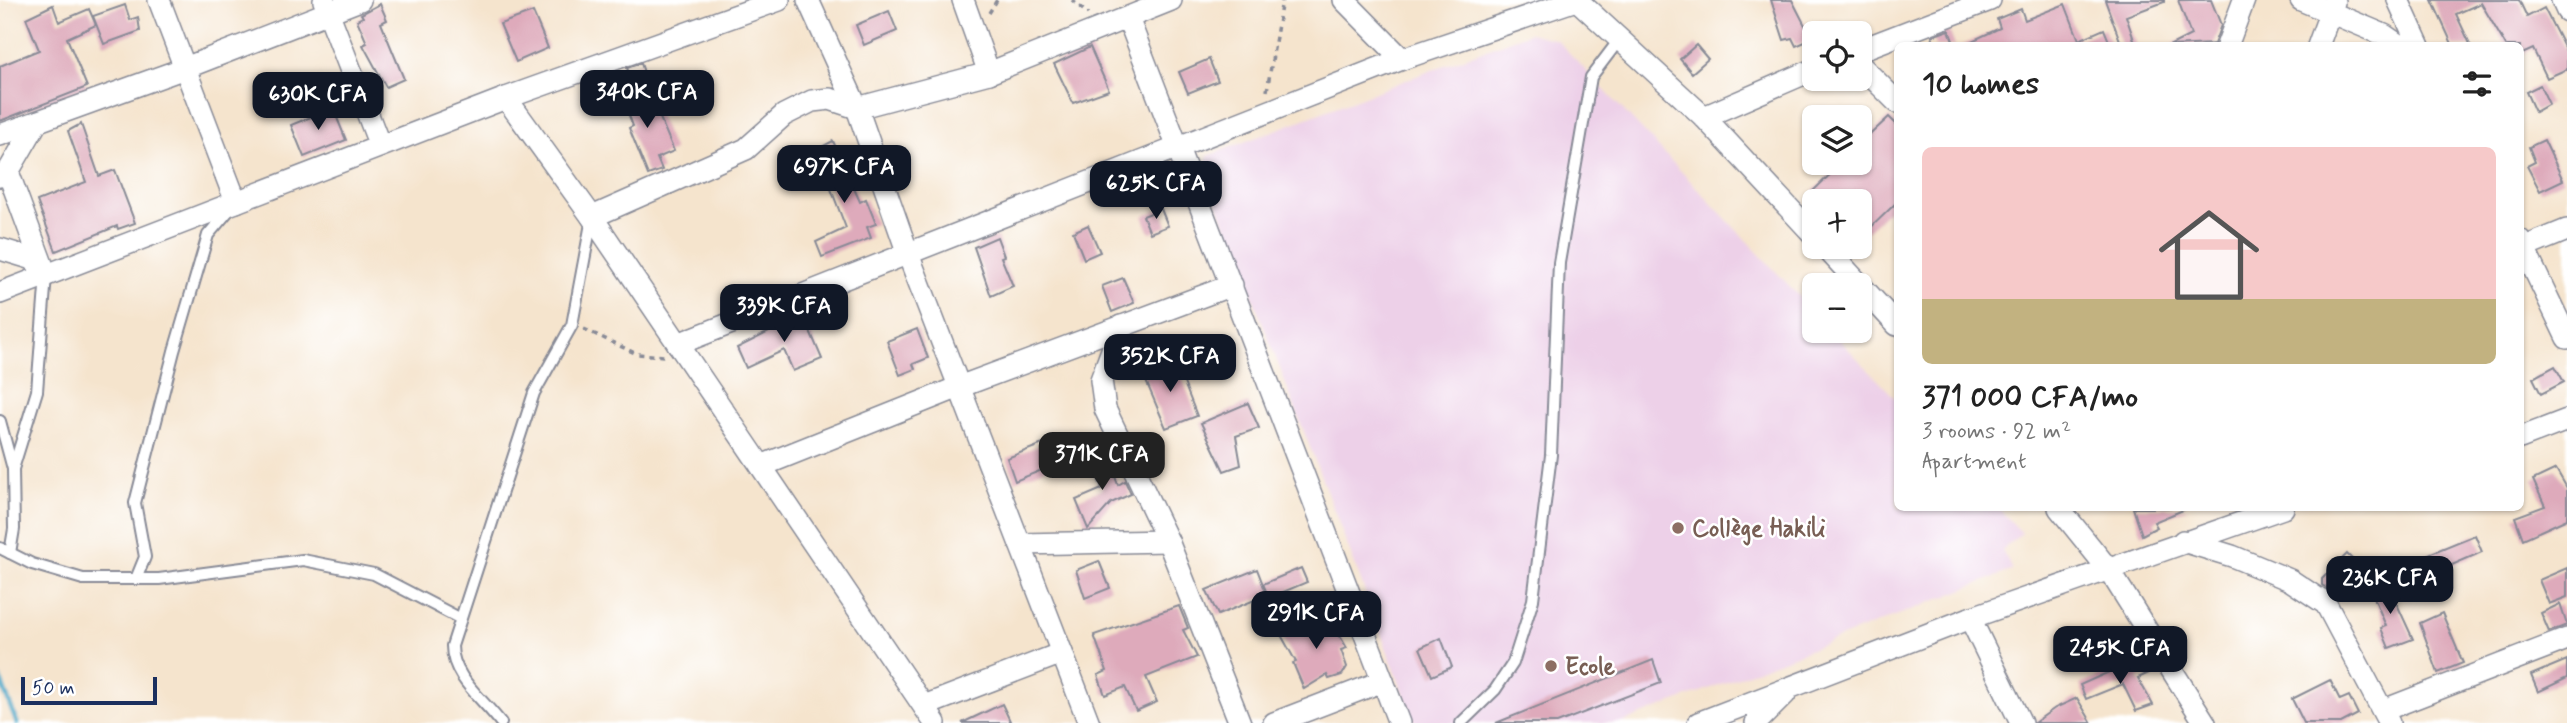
<!DOCTYPE html>
<meta charset="utf-8">
<style>
:root{--surface:#fff;--page:#f2f2f2;--text:#222;--muted:#767676;--accent:#111827}
body{margin:0;font-family:Mynerve,sans-serif;background:var(--page);color:var(--text);height:100vh;display:flex;flex-direction:column;font-size:26px;white-space:nowrap}
*{box-sizing:border-box;margin:0}
p{font-size:23px;color:var(--muted)}
.icon{flex:none;width:38px;height:38px;fill:none;stroke:currentColor;stroke-width:2;stroke-linecap:round;stroke-linejoin:round}
.map{position:relative;flex:1;overflow:hidden}
.sheet{position:absolute;left:1894px;top:42px;width:630px;height:469px;display:flex;flex-direction:column;background:var(--surface);border-radius:10px;box-shadow:0 2px 5px #0004}
.sheet>*{flex:none}
.buttons{position:absolute;left:1802px;top:21px;display:grid;gap:14px}
.buttons a{display:grid;place-items:center;width:70px;height:70px;border-radius:10px;background:var(--surface);box-shadow:0 2px 5px #0004;font-size:35px}
.scale{position:absolute;left:21px;bottom:18px;width:136px;box-sizing:border-box;padding-left:7px;border:4px solid #1b2f5e;border-top:0;font-size:19px;line-height:24px;white-space:nowrap;color:#1b2f5e;-webkit-text-stroke:5px #fff;paint-order:stroke}
.price{position:absolute;translate:-50% -60px;padding:0 16px;border-radius:14px;background:var(--accent);color:#fff;font-size:23px;line-height:46px;filter:drop-shadow(0 2px 4px #0008)}
.price::after{content:'';position:absolute;left:50%;top:42px;width:21px;height:16px;margin-left:-10px;background:inherit;clip-path:polygon(0 0,100% 0,50% 100%)}
.price.on{background:#222;color:#fff}
ul{padding:0;list-style:none}
li{display:grid;align-content:center;gap:14px;height:371px;padding:0 28px}
li span{display:grid;place-items:center;height:217px;border-radius:10px;color:#555}
li>.icon{margin-inline-start:auto}
span .icon{width:126px;height:126px;fill:#fffc;stroke-width:1}
li b{font-size:30px}
h2{display:flex;justify-content:space-between;align-items:center;height:84px;padding:0 28px;font-size:30px}
.map>svg:first-child{display:block}
.built{fill:#edd0e8}
.lines{fill:none;stroke-linecap:round;stroke-linejoin:round}
.stream{stroke:#48a7c7;stroke-width:5}
.building{fill:#deaabb}
.lane-casing{stroke:#888a96;stroke-width:14}
.street-casing{stroke:#888a96;stroke-width:24}
.path{stroke:#888a96;stroke-width:3.5;stroke-dasharray:5 5;stroke-linecap:butt}
.lane{stroke:#fff;stroke-width:10}
.street{stroke:#fff;stroke-width:21}
.education-dot{fill:#8d6e63;stroke:#fff;stroke-width:2.5}
.labels{text-anchor:middle;stroke-width:5;stroke-linejoin:round;paint-order:stroke}
.education-label{font-size:24px;font-weight:bold;fill:#785e54;stroke:#fff;text-anchor:start}
</style>
<div class="map">
<svg width="2567" height="723" viewBox="0 0 2567 723">
<rect width="100%" height="100%" fill="#fff"/>
<filter id="ink" filterUnits="userSpaceOnUse"><feTurbulence type="fractalNoise" baseFrequency=".0143" numOctaves="2"/><feDisplacementMap in="SourceGraphic" scale="14" xChannelSelector="R" yChannelSelector="G"/><feConvolveMatrix kernelMatrix="1 2 1 2 8 2 1 2 1" color-interpolation-filters="sRGB"/></filter>
<filter id="wash" filterUnits="userSpaceOnUse"><feTurbulence type="fractalNoise" baseFrequency=".00686" numOctaves="4" result="noise"/><feDisplacementMap in="SourceGraphic" scale="28" xChannelSelector="R" yChannelSelector="G"/><feGaussianBlur stdDeviation="1.57" result="paint"/><feColorMatrix in="noise" values="0 0 0 0 0 0 0 0 0 0 0 0 0 0 0 0 0 1.4 0 .05"/><feComposite in="paint" operator="in"/></filter>
<g filter="url(#wash)">
<rect width="100%" height="100%" fill="#f5e4cd"/>
<path class="built" d="M1529,33L1557,40L1815,313V331H1831L1897,400V508H1998L2022,533L2002,550L2013,570L1621,723H1415L1204,169L1208,156Z"/>
<g class="lines">
<path class="stream" d="M0,679L17,723"/>
</g>
<g id="blocks">
<g class="building">
<path d="M1771,0H1792L1812,39L1796,46L1792,38L1784,40Z"/>
<path d="M2105,0H2164V2L2126,16L2136,46H2122Z"/>
<path d="M2178,0H2211L2221,25L2214,44L2169,46L2191,35Z"/>
<path d="M2432,0H2519L2527,17L2544,8L2567,53V69L2547,78L2533,49L2520,55V46H2506L2481,3L2456,14L2471,46H2453Z"/>
<path d="M380,4L387,20L381,23L404,79L386,87L363,45L367,43L357,20L363,17L361,14Z"/>
<path d="M2065,4L2079,40L2104,29L2111,46H1961L2000,28L1997,19L2021,9L2025,20Z"/>
<path d="M53,5L59,22L89,9L96,25L67,38L87,87L0,121V66L39,50L26,18Z"/>
<path d="M125,5L130,20L138,17L140,31L104,44L93,16Z"/>
<path d="M889,11L897,31L864,45L856,25Z"/>
<path d="M533,12L548,48L516,62L500,24Z"/>
<path d="M1949,30L1955,46H1935L1932,36Z"/>
<path d="M1696,45L1708,59L1692,73L1680,59Z"/>
<path d="M1090,47L1109,90L1073,103L1054,64Z"/>
<path d="M1209,59L1218,81L1188,93L1179,72Z"/>
<path d="M641,63L645,76L632,81L627,68Z"/>
<path d="M2540,85L2549,104L2535,112L2526,92Z"/>
<path d="M647,87L674,151L657,158L662,170L648,175L629,128L633,126L622,97Z"/>
<path d="M333,108L346,140L304,157L291,125Z"/>
<path d="M1889,117L1897,125V202L1860,238V201H1823L1813,191L1842,163H1860V144Z"/>
<path d="M81,124L99,176L115,170L135,223L118,229L117,226L56,251L37,201L86,182L68,131Z"/>
<path d="M2544,140L2563,180L2540,191L2527,166L2535,162L2529,147Z"/>
<path d="M833,141L860,202L866,199L876,224L867,227L871,238L822,257L816,242L846,228L816,150Z"/>
<path d="M1161,209L1168,226L1150,233L1143,216Z"/>
<path d="M1088,225L1100,252L1084,259L1073,232Z"/>
<path d="M997,237L1004,256L1001,257L1013,286L991,296L974,247Z"/>
<path d="M1123,278L1134,303L1112,312L1102,286Z"/>
<path d="M802,312L822,359L793,371L784,350L746,368L737,348L769,332L767,327Z"/>
<path d="M917,329L928,358L913,364L915,369L900,375L887,341Z"/>
<path d="M1175,360L1197,416L1166,428L1143,374Z"/>
<path d="M2555,366L2564,382L2541,394L2533,378Z"/>
<path d="M1248,403L1259,428L1236,436L1241,465L1224,471L1201,423Z"/>
<path d="M1053,440L1062,462L1015,481L1007,458Z"/>
<path d="M1108,455L1118,485L1125,481L1131,494L1111,503L1088,529L1076,500L1102,489L1091,461Z"/>
<path d="M2556,469L2567,488V519L2523,539L2515,517L2545,506L2533,480Z"/>
<path d="M2133,508H2188L2154,522L2157,527L2142,535Z"/>
<path d="M2475,535L2482,552L2431,574L2432,576L2398,587L2392,569Z"/>
<path d="M2347,554L2359,566L2331,592L2322,585V579Z"/>
<path d="M1099,561L1110,588L1085,598L1076,570Z"/>
<path d="M1301,568L1307,582L1269,598L1263,584Z"/>
<path d="M2567,568V597L2549,604L2539,580Z"/>
<path d="M1257,569L1267,595L1218,615L1206,590Z"/>
<path d="M2362,569L2396,602L2413,639L2389,648L2381,628L2386,626Z"/>
<path d="M2560,604L2567,625L2549,632L2541,613Z"/>
<path d="M1179,606L1188,628L1183,630L1197,657L1146,677L1157,702L1136,711L1125,687L1105,695L1098,675L1107,671L1094,635Z"/>
<path d="M2442,613L2463,663L2438,673L2420,623Z"/>
<path d="M1313,617L1315,625L1329,618L1347,648L1341,650L1347,667L1342,675L1329,679L1327,675L1304,689L1293,663L1296,662L1281,635Z"/>
<path d="M1441,638L1452,667L1432,676L1420,648Z"/>
<path d="M1653,660L1661,683L1557,723H1496Z"/>
<path d="M2567,660V678L2538,692L2531,675Z"/>
<path d="M2114,664L2147,674L2138,678L2153,705L2136,711L2123,684L2086,699L2080,685L2116,669Z"/>
<path d="M2330,680L2340,700L2349,696L2358,714L2341,723H2304L2292,699Z"/>
<path d="M2077,698L2092,723H2034L2055,708Z"/>
<path d="M1002,704L1011,723H962Z"/>
</g>
</g>
</g>
<g filter="url(#ink)">
<use href="#blocks" fill-opacity="0" stroke="#888a96" stroke-width="2"/>
<g class="lines">
<g class="lane-casing">
<g id="lane">
<path d="M0,421L13,469"/>
<path d="M0,548L32,564L83,579H159L303,560L374,574L459,618"/>
<path d="M10,553L14,529L13,469L37,391L46,275"/>
<path d="M136,579L145,557L135,503L174,351L208,235L230,209"/>
<path d="M501,723C483,699 452,677 452,646L534,393L572,325L592,218"/>
<path d="M1461,723L1495,690L1513,663L1533,600L1551,455L1559,263L1591,77L1619,40"/>
</g>
</g>
<g class="street-casing">
<g id="street">
<path d="M159,0L236,202"/>
<path d="M808,0L857,108L908,254L1089,723"/>
<path d="M963,0L989,73"/>
<path d="M1344,0L1402,59"/>
<path d="M1577,0L1704,117L1815,236"/>
<path d="M2301,0L2384,35L2400,46"/>
<path d="M2398,0L2419,46"/>
<path d="M2562,0L2567,11"/>
<path d="M324,1L380,146"/>
<path d="M1128,18L1399,723"/>
<path d="M2227,46L2244,0"/>
<path d="M2318,46L2334,2"/>
<path d="M1860,50L1990,0"/>
<path d="M1860,65L1897,102"/>
<path d="M506,98L592,217L935,723"/>
<path d="M1704,117L1815,69"/>
<path d="M0,135L185,68L360,0"/>
<path d="M8,172L46,275"/>
<path d="M0,176L8,172L37,122"/>
<path d="M592,217L746,149L784,115L812,101L830,99L857,108L989,73L1171,0"/>
<path d="M2520,240L2567,338"/>
<path d="M1825,247L1897,325"/>
<path d="M0,249L33,259L45,273"/>
<path d="M2520,249L2567,230"/>
<path d="M0,293L506,98L779,0"/>
<path d="M1121,326L1101,380L1105,409L1168,541L1240,723"/>
<path d="M678,344L1402,59L1576,0"/>
<path d="M2520,438L2567,420"/>
<path d="M761,466L959,387L1232,285"/>
<path d="M2059,508L2109,570L2205,723"/>
<path d="M2183,541L2232,556L2290,580L2326,604L2389,723"/>
<path d="M1020,544L1168,541"/>
<path d="M1970,618L2021,723"/>
<path d="M924,706L1062,653"/>
<path d="M2384,710L2567,639"/>
<path d="M1274,723L1383,681"/>
<path d="M1698,723L1970,618L2283,508"/>
<path d="M1756,723L1785,694"/>
</g>
</g>
<g class="path">
<path d="M1072,0L1088,14"/>
<path d="M989,13L997,0"/>
<path d="M1267,91L1282,0"/>
<path d="M584,329L637,354L665,356"/>
</g>
<use href="#lane" class="lane"/>
<use href="#street" class="street"/>
</g>
</g>
<g class="education-dot">
<circle cx="1678" cy="528" r="7"/>
<circle cx="1551" cy="666" r="7"/>
</g>
<g class="labels">
<g class="education-label">
<text x="1692" y="536">Collège Hakili</text>
<text x="1565" y="674">Ecole</text>
</g>
</g>
</svg>
<div class="buttons">
<a><svg class="icon" aria-label="locate" viewBox="0 0 24 24"><circle cx="12" cy="12" r="6"/><path d="M12 2v4M12 18v4M2 12h4M18 12h4"/></svg></a>
<a><svg class="icon" aria-label="layers" viewBox="0 0 24 24"><path d="M12 4l9 5-9 5-9-5zM3 14l9 5 9-5"/></svg></a>
<a>+</a>
<a>−</a>
</div>
<div class="scale">50 m</div>
<b class="price" style="left:647px;top:130px">340K CFA</b>
<b class="price" style="left:318px;top:132px">630K CFA</b>
<b class="price" style="left:844px;top:205px">697K CFA</b>
<b class="price" style="left:1156px;top:221px">625K CFA</b>
<b class="price" style="left:784px;top:344px">339K CFA</b>
<b class="price" style="left:1170px;top:394px">352K CFA</b>
<b class="price on" style="left:1102px;top:492px">371K CFA</b>
<b class="price" style="left:2390px;top:616px">236K CFA</b>
<b class="price" style="left:1316px;top:651px">291K CFA</b>
<b class="price" style="left:2120px;top:686px">245K CFA</b>
<section class="sheet">
<h2>10 homes<svg class="icon" aria-label="filters" viewBox="0 0 24 24"><path d="M4 7h16M4 17h16"/><circle cx="9" cy="7" r="2"/><circle cx="15" cy="17" r="2"/></svg></h2>
<ul>
<li><span style="background:linear-gradient(#f6c9c9 70%,#c2b280 0)"><svg class="icon" aria-label="home" viewBox="0 0 24 24"><path d="M3 11l9-7 9 7M6 9v11h12V9"/></svg></span><div><b>371 000 CFA/mo</b><p>3 rooms · 92 m²</p><p>Apartment</p></div></li>
</ul>
</section>
</div>
